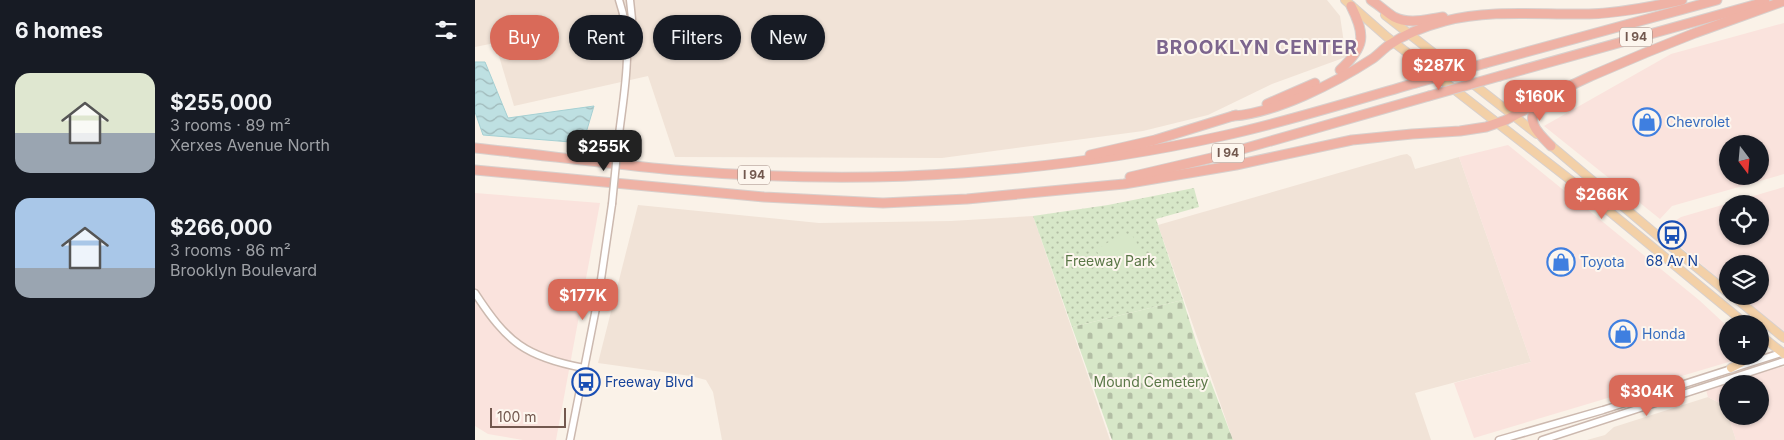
<!DOCTYPE html>
<meta charset="utf-8">
<style>
:root{--surface:#171b24;--page:#20242c;--text:#f1f3f6;--muted:#9ea1a6;--accent:#d96a59}
body{margin:0;font-family:Inter,sans-serif;background:var(--page);color:var(--text);height:100vh;display:flex;flex-direction:column;font-size:19px;white-space:nowrap}
*{box-sizing:border-box;margin:0}
p{font-size:16px;color:var(--muted)}
.icon{flex:none;width:28px;height:28px;fill:none;stroke:currentColor;stroke-width:2;stroke-linecap:round;stroke-linejoin:round}
.map{position:relative;flex:1;overflow:hidden}
.panel{display:flex;flex-direction:column;background:var(--surface);width:475px}
.panel>*{flex:none}
.banner{position:absolute;left:15px;top:15px;width:475px;height:45px;display:flex;gap:10px}
.needle{width:32px;rotate:164deg}
.controls{position:absolute;left:1244px;top:135px;display:grid;gap:10px}
.controls a{display:grid;place-items:center;width:50px;height:50px;border-radius:50%;background:var(--surface);box-shadow:0 1px 4px #0004;font-size:25px}
.scale{position:absolute;left:15px;bottom:12px;width:76px;box-sizing:border-box;padding-left:5px;border:2px solid #72584e;border-top:0;font-size:14px;line-height:18px;white-space:nowrap;color:#72584e;-webkit-text-stroke:4px #fdf6ee;paint-order:stroke}
.price{position:absolute;translate:-50% -42px;padding:0 11px;border-radius:10px;background:var(--accent);color:#fff;font-size:16px;line-height:32px;filter:drop-shadow(0 1px 2px #0008)}
.price::after{content:'';position:absolute;left:50%;top:30px;width:15px;height:11px;margin-left:-8px;background:inherit;clip-path:polygon(0 0,100% 0,50% 100%)}
.price.on{background:#222;color:#fff}
ul{padding:0;list-style:none}
li{display:flex;align-items:center;gap:15px;height:125px;padding:0 15px}
li span{display:grid;place-items:center;flex:none;width:140px;height:100px;border-radius:15px;color:#555}
li>.icon{margin-inline-start:auto}
span .icon{width:60px;height:60px;fill:#fffc;stroke-width:1}
li b{font-size:21px}
h2{display:flex;justify-content:space-between;align-items:center;height:60px;padding:0 15px;font-size:21px}
.tag{padding:0 18px;border-radius:22px;background:var(--surface);box-shadow:0 1px 4px #0004;font-size:18px;line-height:45px}
.tag.on{background:var(--accent);color:#fff}
main{display:flex;flex:1;min-height:0}
.map>svg:first-child{display:block}
.residential{fill:#f1e3d7}
.commercial{fill:#fae3dd;fill-rule:evenodd}
.grass{fill:url(#grass-dots)}
.cemetery{fill:url(#cemetery-stones)}
.pitch{fill:#d7e7c8}
.water{fill:url(#water-waves);stroke:#a5d0d3}
.lines{fill:none;stroke-linecap:round;stroke-linejoin:round}
.minor-casing{stroke:#ccb9af;stroke-width:9}
.major-casing{stroke:#d8d0cd;stroke-width:10}
.highway-casing{stroke:#d8d0cd;stroke-width:11}
.minor{stroke:#fff;stroke-width:6}
.major{stroke:#f3d0a7;stroke-width:8}
.highway{stroke:#efb2a5;stroke-width:9}
.minor-bridge-casing{stroke:#ccb9af;stroke-width:9;stroke-linecap:butt}
.highway-bridge-casing{stroke:#d8d0cd;stroke-width:11;stroke-linecap:butt}
.minor-bridge{stroke:#fff;stroke-width:6}
.highway-bridge{stroke:#efb2a5;stroke-width:9}
.labels{text-anchor:middle;stroke-width:4;stroke-linejoin:round;paint-order:stroke}
.shield{fill:#fdf6ee;stroke:#9c877e;stroke-width:1}
.shield-label{font-size:12px;font-weight:bold;fill:#72584e}
.shop-label{font-size:14px;fill:#366cbe;stroke:#fdf6ee;text-anchor:start}
.park-label{font-size:14px;fill:#5a7747;stroke:#fdf6ee}
.transit-label{font-size:14px;fill:#164399;stroke:#fdf6ee}
.district-label{font-size:19px;font-weight:bold;letter-spacing:1px;fill:#7d668e;stroke:#fdf6ee}
</style>
<main>
<section class="panel">
<h2>6 homes<svg class="icon" aria-label="filters" viewBox="0 0 24 24"><path d="M4 7h16M4 17h16"/><circle cx="9" cy="7" r="2"/><circle cx="15" cy="17" r="2"/></svg></h2>
<ul>
<li><span style="background:linear-gradient(#dfe7d0 60%,#9aa5b1 0)"><svg class="icon" aria-label="home" viewBox="0 0 24 24"><path d="M3 11l9-7 9 7M6 9v11h12V9"/></svg></span><div><b>$255,000</b><p>3 rooms · 89 m²</p><p>Xerxes Avenue North</p></div></li>
<li><span style="background:linear-gradient(#a9c7e8 70%,#9aa5b1 0)"><svg class="icon" aria-label="home" viewBox="0 0 24 24"><path d="M3 11l9-7 9 7M6 9v11h12V9"/></svg></span><div><b>$266,000</b><p>3 rooms · 86 m²</p><p>Brooklyn Boulevard</p></div></li>
</ul>
</section>
<div class="map">
<svg width="1309" height="440" viewBox="0 0 1309 440">
<defs>
<pattern id="grass-dots" width="8" height="8" patternUnits="userSpaceOnUse" patternTransform="scale(1.25)"><rect width="8" height="8" fill="#d7e7c8"/><path d="M2 2h.1M6 6h.1" fill="none" stroke="#b3bea5" stroke-width="1.8" stroke-linecap="round"/></pattern>
<pattern id="cemetery-stones" width="16" height="16" patternUnits="userSpaceOnUse" patternTransform="scale(1.25)"><rect width="16" height="16" fill="#d7e7c8"/><path d="M2 7V4a2 2 0 0 1 4 0v3zM10 15v-3a2 2 0 0 1 4 0v3z" fill="#b3bea5"/></pattern>
<pattern id="water-waves" width="16" height="10" patternUnits="userSpaceOnUse" patternTransform="scale(1.25)"><rect width="16" height="10" fill="#bee0e2"/><path d="M0 5q4-4 8 0t8 0" fill="none" stroke="#9fb8b9"/></pattern>
</defs>
<rect width="100%" height="100%" fill="#faf2e8"/>
<g class="residential">
<path d="M0,0H852L865,16L871,57L797,84L733,115L668,131L467,158L200,157L173,76L39,106L20,43L0,47Z"/>
<path d="M932,154L936,157L940,169L984,157L1056,362L940,393L956,440H758L683,225L926,155Z"/>
<path d="M163,205L344,223L476,221L558,216L635,440H247L238,392L231,380L216,376L123,363Z"/>
<path d="M1233,397L1250,406L1261,440H1112L1130,435L1139,427Z"/>
</g>
<g class="commercial">
<path d="M1309,23V174L1197,206L1185,219L1069,126L1196,54ZM1252,144H1285V176H1252Z"/>
<path d="M1033,145L1224,300L1252,326V356H1267V358L999,438L979,383L1056,362L984,157Z"/>
<path d="M1309,187V333L1265,296H1285V264H1252V286L1194,237L1193,234V231L1200,221L1206,217ZM1252,204H1285V236H1252Z"/>
<path d="M0,193L125,203L81,440H48L13,434L0,426Z"/>
<path d="M1309,367V440H1261L1253,416H1285V384H1252V413L1250,406L1233,397L1231,390L1299,368Z"/>
</g>
<path class="grass" d="M719,188L724,207L681,219L708,300L597,327L558,216L633,205Z"/>
<path class="cemetery" d="M708,300L723,348L758,440H637L597,327Z"/>
<path class="pitch" d="M648,233L657,235L671,258L662,268L647,270L633,266L626,258L621,250Z"/>
<path class="water" d="M0,62H10L33,118L119,106L108,143L8,135L0,112Z"/>
<g class="lines">
<g class="minor-casing">
<g id="minor">
<path d="M155,0L157,19L155,39"/>
<path d="M143,143C148,96 160,46 144,0"/>
<path d="M0,293C32,342 50,357 109,368"/>
<path d="M95,440L124,293L137,204"/>
<path d="M1024,440L1128,410L1309,352"/>
<path d="M1067,440L1309,361"/>
</g>
</g>
<g class="major-casing">
<g id="major">
<path d="M870,0L912,37L1112,193L1271,324"/>
<path d="M910,15L1062,134"/>
<path d="M1073,143L1183,236L1252,292"/>
<path d="M1258,296L1309,338"/>
<path d="M1285,335L1309,354"/>
<path d="M1256,368L1279,356"/>
</g>
</g>
<g class="highway-casing">
<g id="highway">
<path d="M896,0C904,5 911,12 919,17C935,25 952,19 968,17"/>
<path d="M1011,63L1242,0"/>
<path d="M865,70C890,47 891,36 876,6"/>
<path d="M1025,76L1290,2"/>
<path d="M1065,103C1048,120 1063,133 1076,146"/>
<path d="M792,104L840,83"/>
<path d="M758,116C801,113 860,83 897,59C903,55 908,49 914,45C930,34 951,26 970,21C1016,9 1066,15 1114,14C1145,13 1176,7 1207,0"/>
<path d="M0,148C67,155 133,164 200,170C295,178 391,180 487,173C574,167 662,155 747,136C812,122 877,101 941,83"/>
<path d="M615,155L680,140L761,115"/>
<path d="M0,170L289,197L408,203L492,199L649,184L761,165L877,140L937,134L985,131L1011,127L1031,120L1082,92L1116,76L1170,53L1220,33L1309,1"/>
<path d="M655,177L736,158L954,96"/>
</g>
</g>
<use href="#minor" class="minor"/>
<use href="#major" class="major"/>
<use href="#highway" class="highway"/>
<g class="minor-bridge-casing">
<path id="minor-bridge" d="M137,204L143,143"/>
</g>
<g class="highway-bridge-casing">
<g id="highway-bridge">
<path d="M941,83L1011,63"/>
<path d="M954,96L1025,76"/>
</g>
</g>
<use href="#minor-bridge" class="minor-bridge"/>
<use href="#highway-bridge" class="highway-bridge"/>
</g>
<defs>
<g id="shop-ring" transform="scale(1.4375)"><circle r="9.5" fill="#fdf6ee" stroke="#3f7fe0" stroke-width="1.5"/><path d="M-5-2.5h2.3a2.7 3.5 0 0 1 5.4 0H5L5.5 6h-11ZM-1.5-2.5h3a1.5 2.3 0 0 0-3 0Z" fill="#3f7fe0"/></g>
<g id="bus-ring" transform="scale(1.4375)"><circle r="9.5" fill="#fdf6ee" stroke="#1a4fb4" stroke-width="1.5"/><path d="M-5-6H5V4H4V6H2V4H-2V6H-4V4H-5ZM-3.5-4V0h7V-4ZM-3.5 1.2v1.5H-2V1.2ZM2 1.2v1.5H3.5V1.2Z" fill="#1a4fb4"/></g>
</defs>
<g fill-rule="evenodd">
<use href="#shop-ring" x="1172" y="122"/>
<use href="#bus-ring" x="1197" y="235"/>
<use href="#shop-ring" x="1086" y="262"/>
<use href="#shop-ring" x="1148" y="334"/>
<use href="#bus-ring" x="111" y="382"/>
</g>
<g class="labels">
<g class="shield">
<rect x="1145" y="27.5" width="32" height="19" rx="4"/>
<rect x="737" y="143.5" width="32" height="19" rx="4"/>
<rect x="263" y="165.5" width="32" height="19" rx="4"/>
</g>
<g class="shield-label">
<text x="1161" y="41">I 94</text>
<text x="753" y="157">I 94</text>
<text x="279" y="179">I 94</text>
</g>
<g class="shop-label">
<text x="1191" y="127">Chevrolet</text>
<text x="1105" y="267">Toyota</text>
<text x="1167" y="339">Honda</text>
</g>
<g class="park-label">
<text x="635" y="266">Freeway Park</text>
<text x="676" y="387">Mound Cemetery</text>
</g>
<g class="transit-label">
<text x="1197" y="266">68 Av N</text>
<text x="130" y="387" text-anchor="start">Freeway Blvd</text>
</g>
<g class="district-label">
<text x="782" y="54">BROOKLYN CENTER</text>
</g>
</g>
</svg>
<div class="controls">
<a><svg class="needle" viewBox="-14 -14 28 28"><path d="M0-13l5 13h-10z" fill="#e53935"/><path d="M0 13l5-13h-10z" fill="#9ea1a6"/></svg></a>
<a><svg class="icon" aria-label="locate" viewBox="0 0 24 24"><circle cx="12" cy="12" r="6"/><path d="M12 2v4M12 18v4M2 12h4M18 12h4"/></svg></a>
<a><svg class="icon" aria-label="layers" viewBox="0 0 24 24"><path d="M12 4l9 5-9 5-9-5zM3 14l9 5 9-5"/></svg></a>
<a>+</a>
<a>−</a>
</div>
<div class="scale">100 m</div>
<b class="price" style="left:964px;top:91px">$287K</b>
<b class="price" style="left:1065px;top:122px">$160K</b>
<b class="price on" style="left:129px;top:172px">$255K</b>
<b class="price" style="left:1127px;top:220px">$266K</b>
<b class="price" style="left:108px;top:321px">$177K</b>
<b class="price" style="left:1172px;top:417px">$304K</b>
<div class="banner">
<a class="tag on">Buy</a>
<a class="tag">Rent</a>
<a class="tag">Filters</a>
<a class="tag">New</a>
</div>
</div>
</main>
